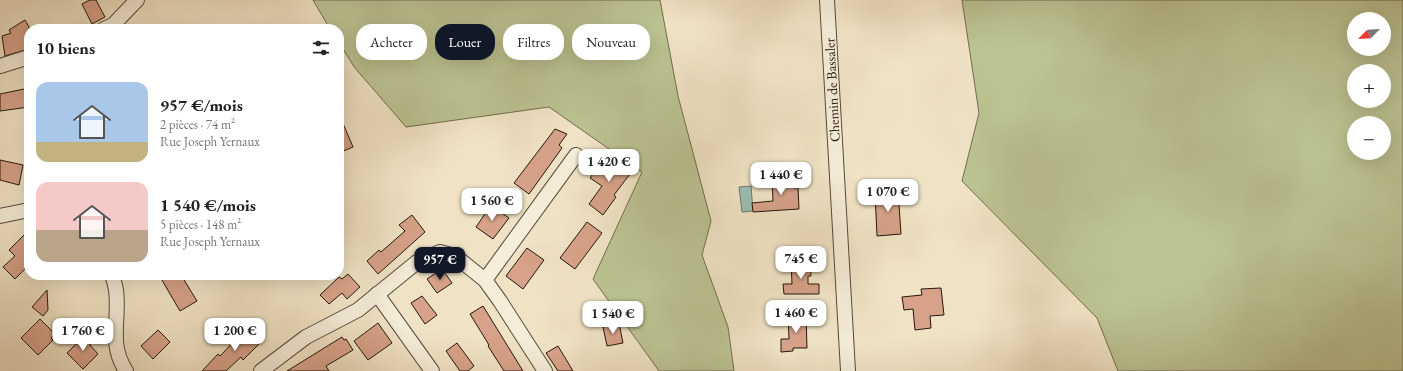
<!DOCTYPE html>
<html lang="fr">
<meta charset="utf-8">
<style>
:root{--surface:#fff;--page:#f6f6f6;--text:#202124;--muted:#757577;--accent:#111827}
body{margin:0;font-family:"EB Garamond",serif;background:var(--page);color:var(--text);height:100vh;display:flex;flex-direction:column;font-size:15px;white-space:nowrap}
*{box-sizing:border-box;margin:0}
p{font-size:13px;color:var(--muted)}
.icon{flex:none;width:22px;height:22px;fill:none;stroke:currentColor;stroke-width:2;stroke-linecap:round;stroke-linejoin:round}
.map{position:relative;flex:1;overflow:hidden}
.drawer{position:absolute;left:24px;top:24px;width:320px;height:256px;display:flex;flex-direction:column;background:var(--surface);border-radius:16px;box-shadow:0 4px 16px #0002}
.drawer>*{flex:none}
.hud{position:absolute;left:356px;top:24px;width:380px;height:36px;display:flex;gap:8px}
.needle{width:26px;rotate:246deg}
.tools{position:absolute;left:1347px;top:12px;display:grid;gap:8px}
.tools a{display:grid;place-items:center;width:44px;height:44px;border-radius:50%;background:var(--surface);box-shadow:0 4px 16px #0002;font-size:20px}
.price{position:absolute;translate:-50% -34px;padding:0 9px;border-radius:8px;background:#fff;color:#222;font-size:13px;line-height:26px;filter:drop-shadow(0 1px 2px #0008)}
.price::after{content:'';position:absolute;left:50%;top:24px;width:12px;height:9px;margin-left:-6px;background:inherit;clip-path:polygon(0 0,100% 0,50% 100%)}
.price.on{background:var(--accent);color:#fff}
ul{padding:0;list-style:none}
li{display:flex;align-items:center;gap:12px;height:100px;padding:0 12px}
li span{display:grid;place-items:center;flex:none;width:112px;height:80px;border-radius:12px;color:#555}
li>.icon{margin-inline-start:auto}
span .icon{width:48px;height:48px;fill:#fffc;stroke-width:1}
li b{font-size:17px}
h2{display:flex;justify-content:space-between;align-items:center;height:48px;padding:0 12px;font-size:17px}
.pill{padding:0 14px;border-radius:16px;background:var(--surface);box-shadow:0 4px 16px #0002;font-size:14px;line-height:36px}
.pill.on{background:var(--accent);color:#fff}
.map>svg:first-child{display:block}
.green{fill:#bcc392;stroke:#706d50;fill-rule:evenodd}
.water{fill:#9abeb1;stroke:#6a7b70}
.building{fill:#d7a289;stroke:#23170e}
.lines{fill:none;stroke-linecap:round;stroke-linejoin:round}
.street-casing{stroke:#564a3c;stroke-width:16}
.street{stroke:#f5edd9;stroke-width:14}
.labels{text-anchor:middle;stroke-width:3;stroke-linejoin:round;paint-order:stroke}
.street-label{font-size:14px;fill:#23170e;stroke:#f5edd9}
</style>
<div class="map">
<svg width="1403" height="371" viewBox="0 0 1403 371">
<rect width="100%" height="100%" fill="#f0e3c5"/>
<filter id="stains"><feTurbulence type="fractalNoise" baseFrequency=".005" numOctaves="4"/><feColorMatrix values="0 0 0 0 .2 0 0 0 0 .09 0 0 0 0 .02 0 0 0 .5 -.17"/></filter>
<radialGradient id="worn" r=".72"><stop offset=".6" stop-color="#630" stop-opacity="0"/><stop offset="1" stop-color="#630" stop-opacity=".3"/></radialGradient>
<g class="green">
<path d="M313,0H660L678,96L711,221L702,255L728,327L734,371H659L593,279L642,172L549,107L406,127L355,68L339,43V29H330Z"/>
<path d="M962,0H1403V371H1118L1097,318L962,181L979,113ZM1354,19H1384V49H1354ZM1354,71H1384V101H1354ZM1354,123H1384V153H1354Z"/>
</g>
<path class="water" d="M751,186L753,211L742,212L739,187Z"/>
<g class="building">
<path d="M90,0H96L105,17L92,24L82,4Z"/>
<path d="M25,20L29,27V49L5,56L2,36L11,33L9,30Z"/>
<path d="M29,88V107L0,111V94Z"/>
<path d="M339,114L353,147L339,153Z"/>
<path d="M555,129L567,134L559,145L562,148L529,194L514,183Z"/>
<path d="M617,158L633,170L614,195L616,197L603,215L589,204L602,186L590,178L603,160L612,166Z"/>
<path d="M0,160L23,165L19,185L0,180Z"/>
<path d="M794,176V188H798L799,209L753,212L752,203L773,201L772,177Z"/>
<path d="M898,191L901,234L877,236L875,192Z"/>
<path d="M491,205L509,218L493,239L476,227Z"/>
<path d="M412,215L425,232L378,274L367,261L379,250L381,252L405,231L399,225Z"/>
<path d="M587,222L602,233L575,269L560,258Z"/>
<path d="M29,230V256L24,261L29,265L15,279L3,267L15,256L9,250Z"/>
<path d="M527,248L544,260L523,289L506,276Z"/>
<path d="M791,261H810L811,276H808V284H819V294H784L783,284H792Z"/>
<path d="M442,269L452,283L437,293L427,279Z"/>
<path d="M348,274L360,287L347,299L342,293L329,304L320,295L339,277L342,279Z"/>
<path d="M159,275H181L197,301L180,311Z"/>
<path d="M941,288L944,315L930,316L931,328L915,330L913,309L904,310L902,297L922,295L921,289Z"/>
<path d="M47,290L48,310L43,316L32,307Z"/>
<path d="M422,296L437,315L425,324L411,303Z"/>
<path d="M483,306L523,371H504L488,346L489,345L470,314Z"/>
<path d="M806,315L807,348H793V351L781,352V339H789L788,316Z"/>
<path d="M40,319L55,334L51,338L53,340L38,355L21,338Z"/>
<path d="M378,323L392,343L368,360L354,341Z"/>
<path d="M619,323L623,343L607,346L603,327Z"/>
<path d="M248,327L262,341L243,360L241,357L226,371H202L218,354L220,356Z"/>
<path d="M158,330L170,342L153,359L141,346Z"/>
<path d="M85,335L92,343L90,345L98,354L83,369L67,353Z"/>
<path d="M342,337L344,340L346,339L353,350L326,366L329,371H287Z"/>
<path d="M457,343L474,366L468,371H460L446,351Z"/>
<path d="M558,346L573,371H558L546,353Z"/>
</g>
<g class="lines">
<g class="street-casing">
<g id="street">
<path d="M827,0L848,371"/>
<path d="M104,29L113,25L137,0"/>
<path d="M0,66L29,57"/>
<path d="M0,216L29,210"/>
<path d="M112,275C114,280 115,285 116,290C120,320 108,343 126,371"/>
<path d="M485,280L576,155"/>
<path d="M377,294L432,371"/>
<path d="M261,371L306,337L358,310L417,262L440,252L455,256L485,280L500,301L545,371"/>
</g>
</g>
<use href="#street" class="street"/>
</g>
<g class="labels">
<g class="street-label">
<text transform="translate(832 90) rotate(-93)" y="5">Chemin de Bassaler</text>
</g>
</g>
<rect width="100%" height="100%" filter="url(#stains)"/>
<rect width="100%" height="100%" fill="url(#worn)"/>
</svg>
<div class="tools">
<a><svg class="needle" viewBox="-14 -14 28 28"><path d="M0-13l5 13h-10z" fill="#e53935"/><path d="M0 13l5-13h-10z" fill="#757577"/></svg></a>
<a>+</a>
<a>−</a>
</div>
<b class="price" style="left:609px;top:183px">1 420 €</b>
<b class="price" style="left:781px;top:196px">1 440 €</b>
<b class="price" style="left:888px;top:213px">1 070 €</b>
<b class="price" style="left:492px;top:222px">1 560 €</b>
<b class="price" style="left:801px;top:280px">745 €</b>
<b class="price on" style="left:440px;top:281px">957 €</b>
<b class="price" style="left:796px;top:334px">1 460 €</b>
<b class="price" style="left:613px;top:335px">1 540 €</b>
<b class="price" style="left:83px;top:352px">1 760 €</b>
<b class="price" style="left:235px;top:352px">1 200 €</b>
<div class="hud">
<a class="pill">Acheter</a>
<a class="pill on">Louer</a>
<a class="pill">Filtres</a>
<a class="pill">Nouveau</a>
</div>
<section class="drawer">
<h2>10 biens<svg class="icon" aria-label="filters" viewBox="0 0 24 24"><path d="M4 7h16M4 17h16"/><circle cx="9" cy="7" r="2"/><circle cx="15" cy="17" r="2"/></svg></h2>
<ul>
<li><span style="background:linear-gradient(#a9c7e8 75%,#c2b280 0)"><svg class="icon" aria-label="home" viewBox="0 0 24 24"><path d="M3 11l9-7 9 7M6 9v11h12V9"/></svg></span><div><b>957 €/mois</b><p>2 pièces · 74 m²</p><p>Rue Joseph Yernaux</p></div></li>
<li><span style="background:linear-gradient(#f6c9c9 60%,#b9a48a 0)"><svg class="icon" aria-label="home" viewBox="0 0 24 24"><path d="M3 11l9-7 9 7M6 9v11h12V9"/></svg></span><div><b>1 540 €/mois</b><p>5 pièces · 148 m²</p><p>Rue Joseph Yernaux</p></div></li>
</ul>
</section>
</div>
